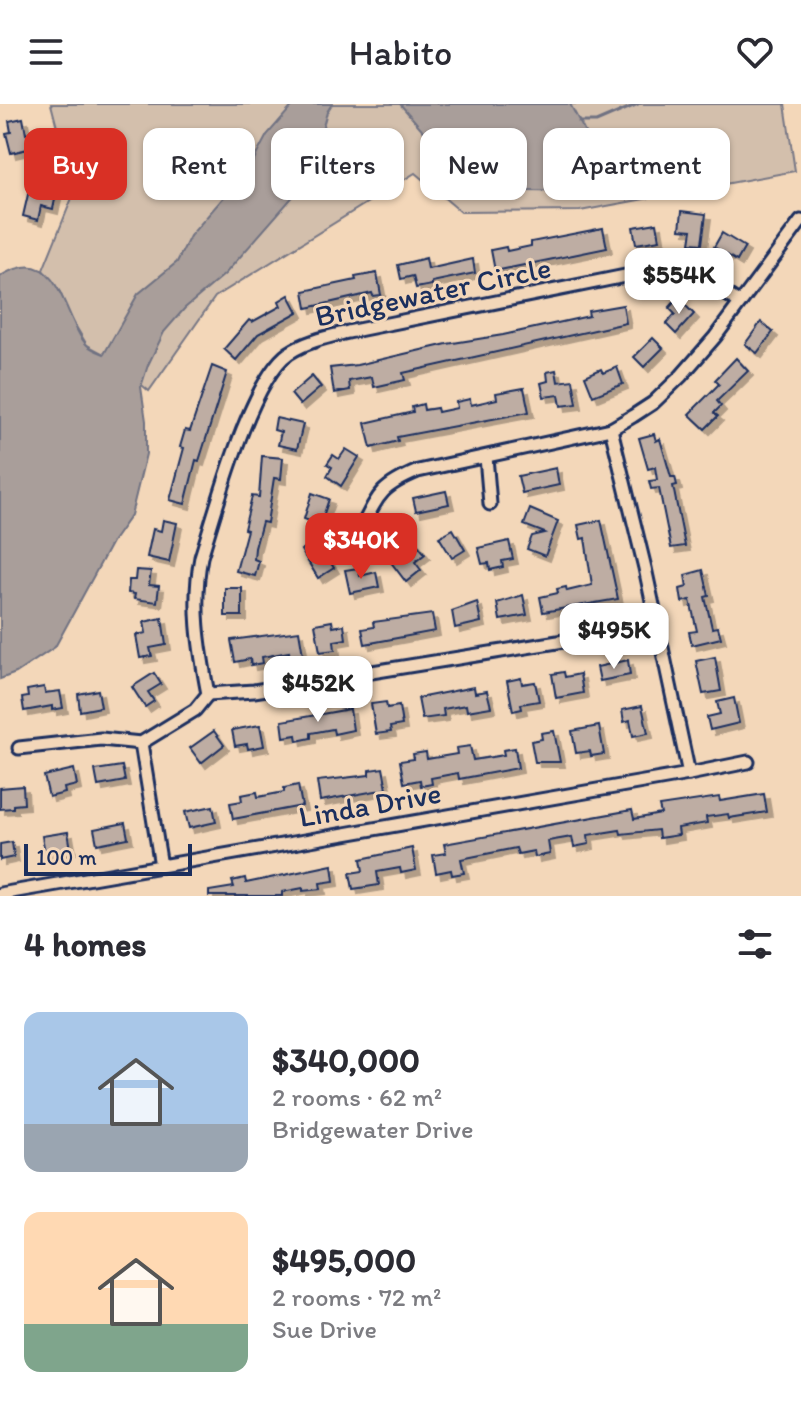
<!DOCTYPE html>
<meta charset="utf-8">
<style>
:root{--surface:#fff;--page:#f7f7f7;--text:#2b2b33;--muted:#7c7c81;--accent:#d93025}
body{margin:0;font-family:Itim,sans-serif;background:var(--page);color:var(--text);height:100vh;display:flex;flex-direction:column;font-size:30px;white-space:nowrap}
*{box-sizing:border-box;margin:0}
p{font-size:26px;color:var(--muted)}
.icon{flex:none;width:44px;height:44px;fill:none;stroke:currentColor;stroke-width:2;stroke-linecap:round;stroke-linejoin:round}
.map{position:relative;height:792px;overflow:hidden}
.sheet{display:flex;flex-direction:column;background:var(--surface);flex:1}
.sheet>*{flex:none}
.guide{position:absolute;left:24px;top:24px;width:754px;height:72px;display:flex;gap:16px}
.scale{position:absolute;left:24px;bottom:20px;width:168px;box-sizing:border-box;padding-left:8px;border:4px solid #1b2f5e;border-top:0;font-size:22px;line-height:28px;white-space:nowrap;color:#1b2f5e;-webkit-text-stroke:6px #f3d7b9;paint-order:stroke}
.price{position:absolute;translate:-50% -68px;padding:0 18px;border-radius:16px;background:#fff;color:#222;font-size:26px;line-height:52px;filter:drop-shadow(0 2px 4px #0008)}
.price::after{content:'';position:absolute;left:50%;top:48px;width:24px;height:18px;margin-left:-12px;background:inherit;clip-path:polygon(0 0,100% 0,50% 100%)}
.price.on{background:var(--accent);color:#fff}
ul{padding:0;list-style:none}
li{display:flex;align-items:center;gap:24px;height:200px;padding:0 24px}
li span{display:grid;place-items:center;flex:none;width:224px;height:160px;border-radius:16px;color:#555}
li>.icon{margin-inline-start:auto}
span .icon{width:96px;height:96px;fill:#fffc;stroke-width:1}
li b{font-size:34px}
h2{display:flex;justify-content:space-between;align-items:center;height:96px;padding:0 24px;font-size:34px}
.chip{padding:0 28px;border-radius:16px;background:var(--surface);box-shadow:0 2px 6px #0004;font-size:28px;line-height:72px}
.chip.on{background:var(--accent);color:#fff}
header{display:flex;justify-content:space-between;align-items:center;height:104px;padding:0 24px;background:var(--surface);font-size:36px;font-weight:600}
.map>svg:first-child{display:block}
.green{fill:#d3bfac;stroke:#777785;stroke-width:2}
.water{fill:#a99e9a;stroke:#707282;stroke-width:2}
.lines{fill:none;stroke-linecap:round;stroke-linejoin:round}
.stream{stroke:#707282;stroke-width:3}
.building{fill:#beada3;stroke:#1b2f5e;stroke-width:2;filter:url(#shadow)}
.minor-casing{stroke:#1b2f5e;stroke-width:17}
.minor{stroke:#f3d7b9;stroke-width:11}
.labels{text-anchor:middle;stroke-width:6;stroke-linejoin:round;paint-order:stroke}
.street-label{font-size:30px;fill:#1b2f5e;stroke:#f3d7b9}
</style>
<header><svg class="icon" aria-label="menu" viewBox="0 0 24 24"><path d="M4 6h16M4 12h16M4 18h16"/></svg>Habito<svg class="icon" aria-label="heart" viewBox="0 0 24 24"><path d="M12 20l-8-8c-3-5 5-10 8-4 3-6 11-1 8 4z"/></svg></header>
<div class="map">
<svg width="801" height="792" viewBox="0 0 801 792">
<defs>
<filter id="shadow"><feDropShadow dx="5" dy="5" stdDeviation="0" flood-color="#0004"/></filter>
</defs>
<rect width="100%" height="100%" fill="#f3d7b9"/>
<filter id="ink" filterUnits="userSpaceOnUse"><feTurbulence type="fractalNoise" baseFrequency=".0125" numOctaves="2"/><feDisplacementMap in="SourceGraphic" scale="16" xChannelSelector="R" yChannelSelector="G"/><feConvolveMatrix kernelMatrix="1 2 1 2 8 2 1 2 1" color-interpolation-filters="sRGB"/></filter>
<g filter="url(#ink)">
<path class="green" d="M51,0H785L795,67L580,107L461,108L415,69L215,193L149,287L104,250L87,241L69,211L60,188L43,166L74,89Z"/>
<g class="water">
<path d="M294,0H332L327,8L316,48L297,88L225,170L185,204L164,228L148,261L141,283L146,317V350L131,411L112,438L55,543L16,569L0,575V173C7,167 14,165 23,163C61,156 67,221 87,241C91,245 99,248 104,250L138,190L177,158L190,132L250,63L267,31Z"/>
<path d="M400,0H570C581,21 618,79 580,88L480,86L457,66Z"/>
</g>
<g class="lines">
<path class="stream" d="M579,18H596L638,0"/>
</g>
<g class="building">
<path d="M23,14L26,30L33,29L36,43L11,49L6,29L11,28L9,17Z"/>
<path d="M32,73L50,78L48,88L56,91L53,105L41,102L38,116L23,112Z"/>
<path d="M682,107L706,110L702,140L690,139L692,126L680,125Z"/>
<path d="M657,119L660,136L636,140L633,123Z"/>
<path d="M603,124L607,144L495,167L491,146L506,143L507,147L531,142V138Z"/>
<path d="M722,129L745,143L737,157L714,143Z"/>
<path d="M426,154L428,165L473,155L475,169L432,178V181L416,184L413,172L401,175L398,161Z"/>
<path d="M377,169L381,191L373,192L372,189L307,204L304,187L356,176L355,173Z"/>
<path d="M289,191L298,208L258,230L236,256L224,245L249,216L252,218L281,202L279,197Z"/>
<path d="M678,194L694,210L676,230L666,220L675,210L669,204Z"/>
<path d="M623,201L626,219L403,269L405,276L374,283L372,273L349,277L350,286L334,289L330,264L357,261L447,240L503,231L589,212L588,207Z"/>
<path d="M761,218L773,228L757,249L745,240Z"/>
<path d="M653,234L663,244L644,263L634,253Z"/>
<path d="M736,254L748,267L717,297L721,302L714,309L718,312L705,325L689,310L719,280L715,276Z"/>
<path d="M212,262L227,268L199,357L196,356L185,400L170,396L184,344L180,343L185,326L190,327Z"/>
<path d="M617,263L623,280L593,292L585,272L601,265L603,269Z"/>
<path d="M556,266L558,278L573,276L577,300L561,302L559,291L544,293L541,279L548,277L547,268Z"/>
<path d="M312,272L321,283L300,301L291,290Z"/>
<path d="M524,284L529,308L397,333L398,337L371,344L365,319L413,308L412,303L423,300L424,306L437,304L438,308L457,304L456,298L470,295L471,301L497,295L496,289Z"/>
<path d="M276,314L303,320L297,345L278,341L281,328L274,326Z"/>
<path d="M654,330L656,337L660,335L671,373H675L677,381L673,382L685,442L671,444L659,384L651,385L649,377L657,376L655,363L648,365L639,334Z"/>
<path d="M346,345L359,353L341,382L327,372L332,363L327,360L333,351L339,355Z"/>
<path d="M262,352L283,354L281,375L274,374L267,419L262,418L255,444L254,455L259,457L255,472L236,467L247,426L244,425L252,392L259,393Z"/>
<path d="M556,364L559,381L522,389L518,372Z"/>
<path d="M446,387L449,400L416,407L413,394Z"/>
<path d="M312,389L329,395L320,421L304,415Z"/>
<path d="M530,405L558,417L545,452L527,445L532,432L545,429L524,421Z"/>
<path d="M163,416L177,419L169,458L147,453L153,425L161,427Z"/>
<path d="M601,416L618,495L543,508L540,493L558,489L557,485L566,483L567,487L592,481L585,434L581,435L578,421Z"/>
<path d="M453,425L465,446L452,454L439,433Z"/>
<path d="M317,437L334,464L318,474L301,446Z"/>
<path d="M415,437L425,450L415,458L421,466L406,478L390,457Z"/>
<path d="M509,437L513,455L502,457L503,463L490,466L489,459L482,460L478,444Z"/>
<path d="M358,464L360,472L376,468L379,483L350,489L345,466Z"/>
<path d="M136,466L151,467L149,481L159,482L157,498L134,495L135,490L128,489L129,476H135Z"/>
<path d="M703,466L709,492L705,493L712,524L718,523L721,534L692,541L689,528L697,527L690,496L682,498L680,485L687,483L685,471Z"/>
<rect x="225" y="484" width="17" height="28"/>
<path d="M523,491L527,511L500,516L497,499Z"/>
<path d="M477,498L481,518L455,524L452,507Z"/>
<path d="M432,510L435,527L365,540L362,525L374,523L373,518Z"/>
<path d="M162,514L166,541L150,544L152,552L140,554L136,531L146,529L144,518Z"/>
<path d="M332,517L333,523L344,521L346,535L334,537L335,546L320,548L315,520Z"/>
<path d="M299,527L303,551L290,554L289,548L262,553L263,559L251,561L250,555L235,558L231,536Z"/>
<path d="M715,553L721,587L703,590L696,557Z"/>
<path d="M628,556L630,571L600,577L597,563Z"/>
<path d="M564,568L565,573L580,570L583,589L556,594L552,570Z"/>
<path d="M154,569L161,580L148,588L154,597L145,603L132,583Z"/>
<path d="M521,574L522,580L535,578L539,597L521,600L522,605L513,607L507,577Z"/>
<path d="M44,583L45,589L60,587L63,604L52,606V602L24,607L22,594L28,593L27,586Z"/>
<path d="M474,583L475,589L487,587L491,603L467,607L466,601L443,605L444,612L422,615L418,594Z"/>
<path d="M98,586L101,603L80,607L78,590Z"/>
<path d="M734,594L739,619L710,626L707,613L720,610L717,598Z"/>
<path d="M386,598L387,604L399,602L402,621L390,623L391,628L376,630L371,600Z"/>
<path d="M642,602L648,629L633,632L630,616L624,618L622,606Z"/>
<path d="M350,605L353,626L334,630L333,625L311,629V634L297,637L296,631L284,633L282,617Z"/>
<path d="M260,621L264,642L248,645L247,640L235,642L232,626Z"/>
<path d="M599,622L604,650L591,652L590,647L576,649L572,627Z"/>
<path d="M214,627L224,641L201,659L190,644Z"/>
<path d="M554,627L560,658H535L531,637L542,635L541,629Z"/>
<path d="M470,642L473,656L504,651L503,646L515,644L518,664L459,675L458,669L431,674L432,680L421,682L420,676L404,679L400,657L414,655L413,650L426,648L427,655L457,650L456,644Z"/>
<path d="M122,662L125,677L98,682L95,666Z"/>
<path d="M383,664L387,685L320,697L317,677L369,671V666Z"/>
<path d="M74,665L77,681L64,684L65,689L49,693L44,672Z"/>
<path d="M298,681L302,702L233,715L230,699L242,697L241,691L257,688L258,693L284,688V684Z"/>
<path d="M23,682L24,700L13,701V704L0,705V684Z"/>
<path d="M764,690L767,708L729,714L728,710L706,713L707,719L678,724L679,731L659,734L658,726L621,730L620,726L588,731L589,740L574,743L572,733L548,737L550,750L535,753L534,747L518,750L516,744L461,755L464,769L452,771L451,766L436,769L433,751L446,749L444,740L632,706L634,715L661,710L659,702L719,693L720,697Z"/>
<path d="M213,702L216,718L189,724L185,708Z"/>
<path d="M125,719L128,734L97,740L94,725Z"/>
<path d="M68,728L71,745L45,749L42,732Z"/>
<path d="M12,738L14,753L0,756V740Z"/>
<path d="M412,744L416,766L401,769L400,764L377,768L379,781L353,785L350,769L363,767L361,755Z"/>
<path d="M332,761L334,777L320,779L321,785L303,787V784L282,788V792H209V787L234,783L232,777L245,774L246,779Z"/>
</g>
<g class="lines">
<g class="minor-casing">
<g id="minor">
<path d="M611,325L645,464L689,670"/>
<path d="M486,353L490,400"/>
<path d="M362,423C379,389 382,382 418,367L611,325L633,312L653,299L681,272L715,233L801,117"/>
<path d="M208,590L254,587L657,522"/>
<path d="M141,639L195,606L208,590C199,543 192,500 201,453C216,406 250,276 289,249C307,237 328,233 348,228L655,166L693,168L740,199"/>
<path d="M141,639L161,762"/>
<path d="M19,644L101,635L141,639"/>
<path d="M0,790L689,670L748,658"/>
</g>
</g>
<use href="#minor" class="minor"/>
</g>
</g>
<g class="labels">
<g class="street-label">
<text transform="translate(433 188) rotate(-12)" y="10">Bridgewater Circle</text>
<text transform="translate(370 701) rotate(-10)" y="10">Linda Drive</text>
</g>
</g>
</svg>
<div class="scale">100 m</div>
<b class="price" style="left:679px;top:212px">$554K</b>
<b class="price on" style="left:361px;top:477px">$340K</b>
<b class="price" style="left:614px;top:567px">$495K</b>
<b class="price" style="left:318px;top:620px">$452K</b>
<div class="guide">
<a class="chip on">Buy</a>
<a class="chip">Rent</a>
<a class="chip">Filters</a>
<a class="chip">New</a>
<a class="chip">Apartment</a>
</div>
</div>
<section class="sheet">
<h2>4 homes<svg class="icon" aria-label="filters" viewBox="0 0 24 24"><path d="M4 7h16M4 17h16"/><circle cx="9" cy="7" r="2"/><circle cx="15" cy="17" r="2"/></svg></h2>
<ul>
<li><span style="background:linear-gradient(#a9c7e8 70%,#9aa5b1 0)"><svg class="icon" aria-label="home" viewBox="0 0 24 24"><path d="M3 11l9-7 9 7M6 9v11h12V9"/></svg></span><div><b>$340,000</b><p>2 rooms · 62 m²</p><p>Bridgewater Drive</p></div></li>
<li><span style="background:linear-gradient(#ffd9b3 70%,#7fa58c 0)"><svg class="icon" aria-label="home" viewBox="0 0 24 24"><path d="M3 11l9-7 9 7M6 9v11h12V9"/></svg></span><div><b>$495,000</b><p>2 rooms · 72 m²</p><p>Sue Drive</p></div></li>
</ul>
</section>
